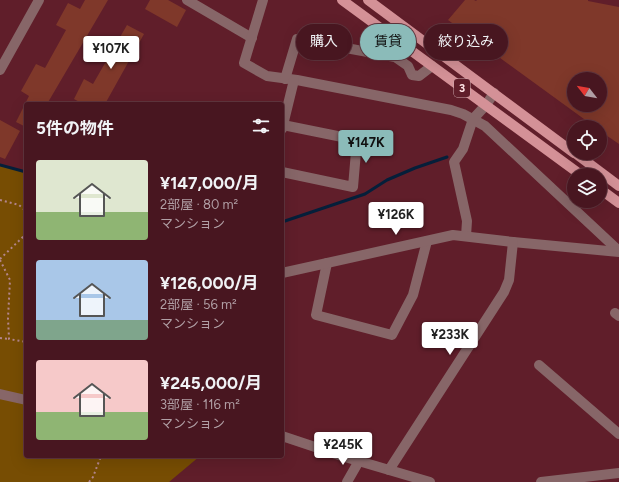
<!DOCTYPE html>
<html lang="ja">
<meta charset="utf-8">
<style>
:root{--surface:#481620;--page:#52232d;--text:#f1f3f6;--muted:#b19fa5;--line:#60353e;--accent:#8bbbb9}
body{margin:0;font-family:Figtree,"Noto Sans JP",sans-serif;background:var(--page);color:var(--text);height:100vh;display:flex;flex-direction:column;font-size:15px;white-space:nowrap}
*{box-sizing:border-box;margin:0}
p{font-size:13px;color:var(--muted)}
.icon{flex:none;width:22px;height:22px;fill:none;stroke:currentColor;stroke-width:2;stroke-linecap:round;stroke-linejoin:round}
.map{position:relative;flex:1;overflow:hidden}
.sheet{position:absolute;left:24px;top:102px;width:260px;height:356px;display:flex;flex-direction:column;background:var(--surface);border-radius:4px;box-shadow:0 4px 16px #0002,0 0 0 1px var(--line)}
.sheet>*{flex:none}
.top-card{position:absolute;left:296px;top:24px;width:263px;height:36px;display:flex;gap:8px}
.needle{width:26px;rotate:301deg}
.tools{position:absolute;left:567px;top:72px;display:grid;gap:8px}
.tools a{display:grid;place-items:center;width:40px;height:40px;border-radius:50%;background:var(--surface);box-shadow:0 4px 16px #0002,0 0 0 1px var(--line);font-size:20px}
.price{position:absolute;translate:-50% -34px;padding:0 9px;border-radius:4px;background:#fff;color:#222;font-size:13px;line-height:26px;filter:drop-shadow(0 1px 2px #0008)}
.price::after{content:'';position:absolute;left:50%;top:24px;width:12px;height:9px;margin-left:-6px;background:inherit;clip-path:polygon(0 0,100% 0,50% 100%)}
.price.active{background:var(--accent);color:#111}
ul{padding:0;list-style:none}
li{display:flex;align-items:center;gap:12px;height:100px;padding:0 12px}
li span{display:grid;place-items:center;flex:none;width:112px;height:80px;border-radius:4px;color:#555}
li>.icon{margin-inline-start:auto}
span .icon{width:48px;height:48px;fill:#fffc;stroke-width:1}
li b{font-size:17px}
h2{display:flex;justify-content:space-between;align-items:center;height:48px;padding:0 12px;font-size:17px}
.chip{padding:0 14px;border-radius:18px;background:var(--surface);box-shadow:0 4px 16px #0002,0 0 0 1px var(--line);font-size:14px;line-height:36px}
.chip.active{background:var(--accent);color:#111}
.map>svg:first-child{display:block}
.green{fill:#774d03}
.lines{fill:none;stroke-linecap:round;stroke-linejoin:round}
.stream{stroke:#051f3a;stroke-width:3}
.building{fill:#7f382a;fill-rule:evenodd}
.path{stroke:#b4868d;stroke-width:2;stroke-dasharray:2 3;stroke-linecap:butt}
.minor{stroke:#876668;stroke-width:10}
.major{stroke:#d49197;stroke-width:10}
.labels{text-anchor:middle;stroke-width:3;stroke-linejoin:round;paint-order:stroke}
.shield{fill:#601e2a;stroke:#cfa9ae;stroke-width:1}
.shield-label{font-size:11px;font-weight:bold;fill:#ffe4e6}
</style>
<div class="map">
<svg width="619" height="482" viewBox="0 0 619 482">
<rect width="100%" height="100%" fill="#601e2a"/>
<path class="green" d="M0,166L26,171V456H200L169,482H0Z"/>
<g class="lines">
<g class="stream">
<path d="M0,165L26,172"/>
<path d="M282,222L365,194L387,180L415,168L447,157"/>
</g>
</g>
<g class="building">
<path d="M85,0H108L47,104H26V127L16,122L29,96L21,91L36,64L45,68L66,30L56,25L68,3L80,9Z"/>
<path d="M150,0H168L186,10L177,27L145,9Z"/>
<path d="M465,0H474L476,1L477,0H588V1L619,7V144L600,131V127H595L448,20ZM574,79H600V105H574Z"/>
<path d="M127,25L144,34L105,104H83L74,99L84,79L93,84Z"/>
<path d="M0,120L20,131L5,159L0,157Z"/>
</g>
<g class="lines">
<g class="path">
<path d="M0,200L19,205L26,211"/>
<path d="M0,259L26,234"/>
<path d="M0,260L10,280L8,318L9,339L26,342"/>
<path d="M0,338L9,339"/>
<path d="M89,482L93,477L101,456"/>
</g>
<g class="minor">
<path d="M187,0L252,38"/>
<path d="M263,0L244,63L267,76L297,80L451,110L463,114L485,126L619,251"/>
<path d="M0,70L39,0"/>
<path d="M285,79L297,39L395,57L408,66L412,75L419,76L432,66"/>
<path d="M282,129L294,80"/>
<path d="M282,172L353,187L357,140L283,125"/>
<path d="M466,236L467,221L454,162L463,149L473,119L486,105L494,93"/>
<path d="M327,263L316,315L392,335L413,295L427,241"/>
<path d="M282,273L453,235L513,242L619,252"/>
<path d="M615,313L619,316"/>
<path d="M539,365L619,434"/>
<path d="M0,394L26,400"/>
<path d="M282,436L345,457L430,482"/>
<path d="M389,470L504,292L509,280L513,242"/>
<path d="M347,482L359,461"/>
<path d="M541,482L619,473"/>
</g>
<g class="major">
<path d="M342,0L581,175"/>
<path d="M368,0L574,153"/>
<path d="M575,153L619,186"/>
<path d="M600,189L619,203"/>
</g>
</g>
<g class="labels">
<rect class="shield" x="454" y="79" width="16" height="18" rx="3"/>
<g class="shield-label">
<text x="462" y="92">3</text>
</g>
</g>
</svg>
<div class="tools">
<a><svg class="needle" viewBox="-14 -14 28 28"><path d="M0-13l5 13h-10z" fill="#e53935"/><path d="M0 13l5-13h-10z" fill="#b19fa5"/></svg></a>
<a><svg class="icon" aria-label="locate" viewBox="0 0 24 24"><circle cx="12" cy="12" r="6"/><path d="M12 2v4M12 18v4M2 12h4M18 12h4"/></svg></a>
<a><svg class="icon" aria-label="layers" viewBox="0 0 24 24"><path d="M12 4l9 5-9 5-9-5zM3 14l9 5 9-5"/></svg></a>
</div>
<b class="price" style="left:111px;top:70px">¥107K</b>
<b class="price active" style="left:366px;top:164px">¥147K</b>
<b class="price" style="left:396px;top:236px">¥126K</b>
<b class="price" style="left:450px;top:356px">¥233K</b>
<b class="price" style="left:343px;top:466px">¥245K</b>
<div class="top-card">
<a class="chip">購入</a>
<a class="chip active">賃貸</a>
<a class="chip">絞り込み</a>
</div>
<section class="sheet">
<h2>5件の物件<svg class="icon" aria-label="filters" viewBox="0 0 24 24"><path d="M4 7h16M4 17h16"/><circle cx="9" cy="7" r="2"/><circle cx="15" cy="17" r="2"/></svg></h2>
<ul>
<li><span style="background:linear-gradient(#dfe7d0 65%,#8fb573 0)"><svg class="icon" aria-label="home" viewBox="0 0 24 24"><path d="M3 11l9-7 9 7M6 9v11h12V9"/></svg></span><div><b>¥147,000/月</b><p>2部屋 · 80 m²</p><p>マンション</p></div></li>
<li><span style="background:linear-gradient(#a9c7e8 75%,#7fa58c 0)"><svg class="icon" aria-label="home" viewBox="0 0 24 24"><path d="M3 11l9-7 9 7M6 9v11h12V9"/></svg></span><div><b>¥126,000/月</b><p>2部屋 · 56 m²</p><p>マンション</p></div></li>
<li><span style="background:linear-gradient(#f6c9c9 65%,#8fb573 0)"><svg class="icon" aria-label="home" viewBox="0 0 24 24"><path d="M3 11l9-7 9 7M6 9v11h12V9"/></svg></span><div><b>¥245,000/月</b><p>3部屋 · 116 m²</p><p>マンション</p></div></li>
</ul>
</section>
</div>
